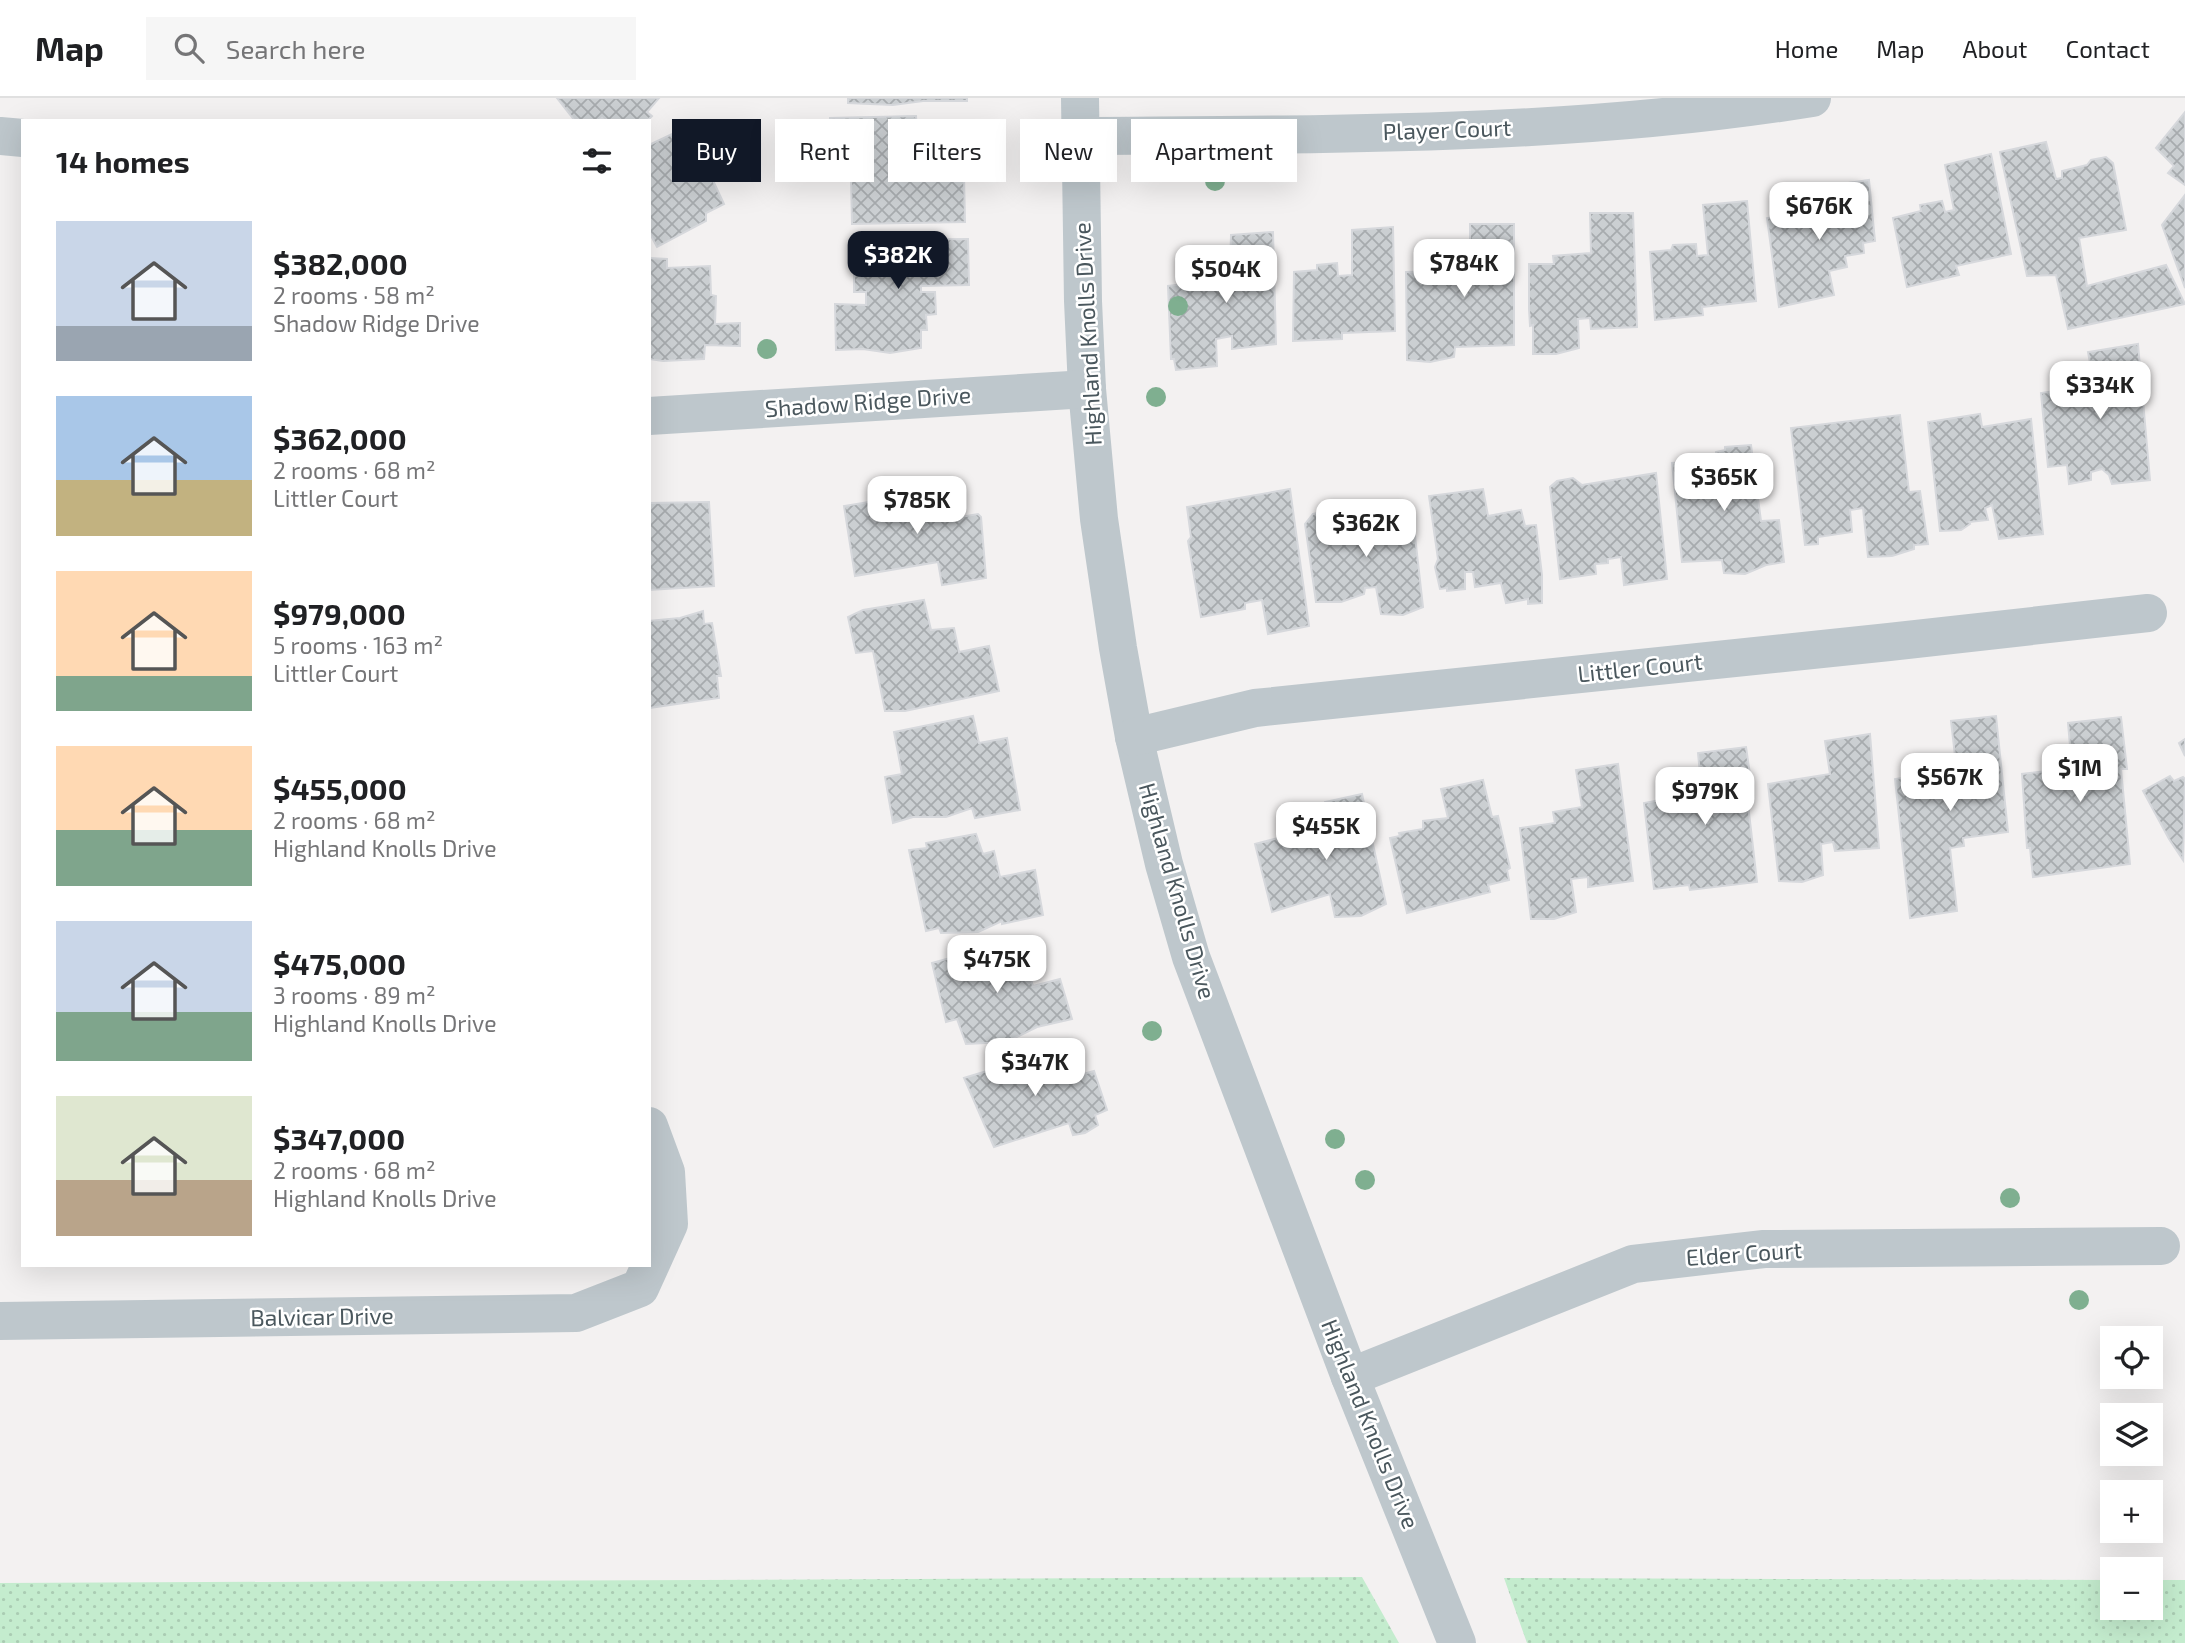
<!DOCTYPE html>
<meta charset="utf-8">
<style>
:root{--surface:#fff;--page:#f6f6f6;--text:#202124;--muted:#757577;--line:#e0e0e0;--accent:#111827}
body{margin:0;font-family:"Exo 2",sans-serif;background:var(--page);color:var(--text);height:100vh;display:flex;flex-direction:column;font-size:26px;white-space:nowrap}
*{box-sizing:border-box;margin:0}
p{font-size:23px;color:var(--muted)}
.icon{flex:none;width:38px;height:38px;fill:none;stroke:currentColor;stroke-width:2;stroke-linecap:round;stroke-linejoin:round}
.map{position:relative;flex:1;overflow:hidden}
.side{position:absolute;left:21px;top:21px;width:630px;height:1148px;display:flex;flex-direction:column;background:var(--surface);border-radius:0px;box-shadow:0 7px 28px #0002}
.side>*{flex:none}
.hud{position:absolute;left:672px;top:21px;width:665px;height:63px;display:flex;gap:14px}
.controls{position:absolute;left:2100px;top:1228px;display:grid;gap:14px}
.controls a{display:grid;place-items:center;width:63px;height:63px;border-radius:0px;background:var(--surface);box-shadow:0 7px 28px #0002;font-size:35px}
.price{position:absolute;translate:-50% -60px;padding:0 16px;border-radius:14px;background:#fff;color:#222;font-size:23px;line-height:46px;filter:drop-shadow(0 2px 4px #0008)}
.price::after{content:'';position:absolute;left:50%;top:42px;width:21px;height:16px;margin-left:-10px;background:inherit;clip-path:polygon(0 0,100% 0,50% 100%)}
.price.current{background:var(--accent);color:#fff}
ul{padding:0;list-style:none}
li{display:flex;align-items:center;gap:21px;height:175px;padding:0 35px}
li span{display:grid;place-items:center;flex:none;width:196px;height:140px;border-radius:0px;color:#555}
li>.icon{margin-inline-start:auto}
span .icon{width:84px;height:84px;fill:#fffc;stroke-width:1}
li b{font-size:30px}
h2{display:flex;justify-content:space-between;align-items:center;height:84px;padding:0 35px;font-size:30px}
.pill{padding:0 24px;border-radius:0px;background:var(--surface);box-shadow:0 7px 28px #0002;font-size:24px;line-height:63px}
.pill.current{background:var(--accent);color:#fff}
header{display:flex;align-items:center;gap:42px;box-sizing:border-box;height:98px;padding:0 35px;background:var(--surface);border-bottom:2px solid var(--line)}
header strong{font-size:33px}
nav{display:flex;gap:38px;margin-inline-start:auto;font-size:24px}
.search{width:490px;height:63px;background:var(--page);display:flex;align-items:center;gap:18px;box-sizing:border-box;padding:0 24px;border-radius:0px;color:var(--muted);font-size:26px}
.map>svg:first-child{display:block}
.grass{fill:url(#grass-dots)}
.building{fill:url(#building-cross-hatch);stroke:#d6d8dc;stroke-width:2}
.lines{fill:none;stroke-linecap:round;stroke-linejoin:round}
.minor{stroke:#bec7cc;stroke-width:38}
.tree{fill:#7faf90}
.labels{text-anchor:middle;stroke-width:5;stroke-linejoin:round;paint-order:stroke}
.street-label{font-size:23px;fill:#4a575d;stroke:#fff}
</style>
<header>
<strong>Map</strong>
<div class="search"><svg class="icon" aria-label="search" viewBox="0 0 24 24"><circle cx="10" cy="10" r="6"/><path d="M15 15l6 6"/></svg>Search here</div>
<nav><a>Home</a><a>Map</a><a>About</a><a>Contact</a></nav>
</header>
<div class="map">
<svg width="2185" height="1545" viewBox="0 0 2185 1545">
<defs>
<pattern id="grass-dots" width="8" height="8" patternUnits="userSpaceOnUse" patternTransform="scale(1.75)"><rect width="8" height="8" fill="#c4ecce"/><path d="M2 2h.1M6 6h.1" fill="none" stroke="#aaccb3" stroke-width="1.8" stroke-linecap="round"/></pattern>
<pattern id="building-cross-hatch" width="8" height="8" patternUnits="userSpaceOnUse" patternTransform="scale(1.75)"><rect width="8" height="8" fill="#cbcfd2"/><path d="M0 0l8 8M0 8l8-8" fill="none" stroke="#a7abae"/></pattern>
</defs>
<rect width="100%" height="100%" fill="#f3f1f1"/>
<g class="grass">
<path d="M1362,1479L1399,1545H0V1485Z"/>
<path d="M1504,1480L2112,1482V1510H2151V1482H2185V1545H1527Z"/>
</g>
<g class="building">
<path d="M557,0H659L647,14L652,18L647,23H605L602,20L597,23H575Z"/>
<path d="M848,0H967V3H923L893,7L848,5Z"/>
<path d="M2185,14V87L2168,75L2174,68L2156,50Z"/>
<path d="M916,18L917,34H922V51L932,52L933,78L964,77L965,124L852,126L851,79H865L864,64H832L830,20Z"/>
<path d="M672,36L687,68L704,63L724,106L706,115V123L657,149L649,134V47Z"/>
<path d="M2046,44L2056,81L2062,80V73L2087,67L2091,62L2106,59L2113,65L2126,132L2079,140L2087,188L2166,167L2185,206L2068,231L2056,177L2027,178L2000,54Z"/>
<path d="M1991,56L2011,156L1956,168L1959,177L1907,189L1893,120L1921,113L1920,107L1942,103L1945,114L1954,112L1945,67Z"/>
<path d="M1869,82L1875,143L1863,145L1864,155L1845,158L1847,169L1829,173L1834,197L1779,209L1767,120L1775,119L1781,113L1793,111L1802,113L1828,111L1827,88Z"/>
<path d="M2185,97V190L2162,127Z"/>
<path d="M1747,103L1756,203L1702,209L1703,217L1655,222L1650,154L1671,152L1673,147L1696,146L1697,158L1708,157L1703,107Z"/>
<path d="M1590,115H1633L1637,229L1591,231L1590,220L1578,221L1579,250L1556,256H1533V227L1530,228L1529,211V166H1554L1553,158L1591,155Z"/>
<path d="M1470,126H1514V247L1455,249L1454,259L1430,264L1407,262L1406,174L1441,173L1442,163L1470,161Z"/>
<path d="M1393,129L1395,233L1342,235V241L1293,243L1294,174L1317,172V167L1337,165L1338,178L1352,177V132Z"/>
<path d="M1273,134L1276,246L1232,251V238L1216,241L1217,268L1176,272L1174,261H1171L1168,188L1185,186L1184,183H1204L1203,174L1230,171L1231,137Z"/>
<path d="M968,141L969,187L921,188V194H935L936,216L926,217L927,232H921V250L890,255L863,251L836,252L835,206L866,207V194H854V142Z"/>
<path d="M649,160L667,161V170L710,168L711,197L716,198L715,226L740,225V248L705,247L704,261L663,263L649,261Z"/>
<path d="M2138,246L2150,382L2112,386L2109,377L2102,371L2091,374V382L2069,386L2067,367L2048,369L2041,295L2094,287L2088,254Z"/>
<path d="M1980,316L1982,329L2031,321L2043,436L1999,441L1992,407L1985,410L1988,422L1969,424L1970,426L1961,432L1940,433L1928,324Z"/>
<path d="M1900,317L1909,394L1920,393L1928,446L1914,447V451L1892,458L1868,459L1863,410L1850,412L1852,434L1818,439V446L1805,447L1791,330Z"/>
<path d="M1751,347L1761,423L1779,422L1784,464L1766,467L1745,476L1724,475L1722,462L1682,464L1672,365L1717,362L1716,354L1725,352V349Z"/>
<path d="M1656,375L1667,481L1624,487L1621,459L1608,461V465L1595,466L1596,476L1560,481L1550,389L1557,383L1573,380L1582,387Z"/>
<path d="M955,390L960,419L978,416L981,419L986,480L942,487L938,464L855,478L844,408Z"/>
<path d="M1290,391L1309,528L1268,536L1262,502L1245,505V511L1201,519L1188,443L1191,439L1187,409Z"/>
<path d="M1483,391L1488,418L1521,412L1525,428L1536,427L1542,477V505L1528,506V501L1506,505L1501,485L1475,489L1473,474H1465V491L1447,493V490L1440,491L1435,469L1438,461L1429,398Z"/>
<path d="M709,404L714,488L649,492V405Z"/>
<path d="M1412,411L1423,509L1403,517L1381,516L1376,489L1365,490L1364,496L1341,504H1316L1305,426L1313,416L1326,413L1335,421Z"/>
<path d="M924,502L931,532L954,530L959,554L989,548L999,593L905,613H885L873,553L856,555L848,519L863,512Z"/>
<path d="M703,513L704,526L712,525L721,578H717L719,600L649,610V523L680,520Z"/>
<path d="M973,618L979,645L1007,640L1020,712L975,720L972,710L946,719H913L893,725L885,679L902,676L894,634Z"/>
<path d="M1996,618L2008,734L1963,740L1964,748L1950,750L1957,813L1910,820L1895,681L1915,678L1914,672L1928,670V663L1955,658L1951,623Z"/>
<path d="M2121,619L2127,671H2121L2130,766L2033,779L2030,750H2027L2022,676L2072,670L2068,625Z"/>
<path d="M1870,636L1879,750L1835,753L1833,744L1821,746L1823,777L1802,784L1779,783L1768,686L1830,676L1825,643Z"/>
<path d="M2185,641V658L2179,645Z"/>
<path d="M1746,649L1753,697H1747L1757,784L1690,792L1689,787L1654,791L1644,705L1682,698L1681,688L1701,686L1698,655Z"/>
<path d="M1618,666L1633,783L1588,789V779L1571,781L1576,814L1554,821H1531L1520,730L1555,725L1553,714L1582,709L1576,672Z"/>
<path d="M2170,678L2174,683L2183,679L2185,681L2183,762L2169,741L2143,693Z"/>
<path d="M1483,682L1492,719L1498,718L1510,770L1507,772L1509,782L1488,787L1490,794L1407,815L1390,740L1400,738L1399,735L1423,731V723L1448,720L1441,691Z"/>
<path d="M1362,696L1386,806L1361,818L1335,819L1330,796L1272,814L1255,746L1313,731L1312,721L1323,719L1320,709L1325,708V704Z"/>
<path d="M976,736L983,756L994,753L1000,779L1035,772L1043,817L1002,826V823L978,834L941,835L939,830L926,833L909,752L927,750L926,745Z"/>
<path d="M1019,841L1033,888L1060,881L1072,921L1037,929L1007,944L966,946L957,921L946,924L932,865Z"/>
<path d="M1059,951L1072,979L1094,973L1107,1012L1095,1017L1098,1027L1085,1035L1073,1037L1069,1025L994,1049L964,980Z"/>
</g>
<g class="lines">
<g class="minor">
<path d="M1080,0L1083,203L1087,291L1099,421L1118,550L1134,639L1164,766L1191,859L1350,1279L1457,1545"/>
<path d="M0,38L23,40"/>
<path d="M1081,38C1325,36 1570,39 1812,0"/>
<path d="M649,318L1087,291"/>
<path d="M1134,639L1255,610L1889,544L2148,515"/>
<path d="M0,1223L576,1215L640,1190L669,1126L666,1074L649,1028"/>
<path d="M1350,1279L1633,1166L1764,1151L2161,1148"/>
</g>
</g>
<g class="tree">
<circle cx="1215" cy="83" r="10"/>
<circle cx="1178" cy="208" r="10"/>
<circle cx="767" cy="251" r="10"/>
<circle cx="1156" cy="299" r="10"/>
<circle cx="1152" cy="933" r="10"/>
<circle cx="1335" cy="1041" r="10"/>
<circle cx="1365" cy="1082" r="10"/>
<circle cx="2010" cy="1100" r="10"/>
<circle cx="2079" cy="1202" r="10"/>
</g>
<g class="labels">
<g class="street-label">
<text transform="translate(1447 32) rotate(-2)" y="8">Player Court</text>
<text transform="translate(1088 236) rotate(-93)" y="8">Highland Knolls Drive</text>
<text transform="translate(868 304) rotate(-4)" y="8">Shadow Ridge Drive</text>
<text transform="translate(1640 570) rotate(-6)" y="8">Littler Court</text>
<text transform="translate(1177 793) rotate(74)" y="8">Highland Knolls Drive</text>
<text transform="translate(1744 1156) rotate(-4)" y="8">Elder Court</text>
<text transform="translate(322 1219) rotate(-1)" y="8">Balvicar Drive</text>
<text transform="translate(1370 1326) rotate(68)" y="8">Highland Knolls Drive</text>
</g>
</g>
</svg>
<div class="controls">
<a><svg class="icon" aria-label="locate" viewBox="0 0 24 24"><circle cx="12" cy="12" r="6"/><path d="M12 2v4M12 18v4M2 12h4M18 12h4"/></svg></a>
<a><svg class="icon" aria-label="layers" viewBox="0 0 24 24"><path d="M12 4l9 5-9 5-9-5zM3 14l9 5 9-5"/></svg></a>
<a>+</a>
<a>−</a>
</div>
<b class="price" style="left:1819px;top:144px">$676K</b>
<b class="price current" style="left:898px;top:193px">$382K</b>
<b class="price" style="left:1464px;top:201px">$784K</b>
<b class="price" style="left:1226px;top:207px">$504K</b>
<b class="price" style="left:2100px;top:323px">$334K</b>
<b class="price" style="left:1724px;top:415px">$365K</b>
<b class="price" style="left:917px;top:438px">$785K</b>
<b class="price" style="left:1366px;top:461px">$362K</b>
<b class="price" style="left:2080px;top:706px">$1M</b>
<b class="price" style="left:1950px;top:715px">$567K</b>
<b class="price" style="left:1705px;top:729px">$979K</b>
<b class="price" style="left:1326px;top:764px">$455K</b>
<b class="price" style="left:997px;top:897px">$475K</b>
<b class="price" style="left:1035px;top:1000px">$347K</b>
<div class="hud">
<a class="pill current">Buy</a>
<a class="pill">Rent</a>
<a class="pill">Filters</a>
<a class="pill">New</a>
<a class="pill">Apartment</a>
</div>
<section class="side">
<h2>14 homes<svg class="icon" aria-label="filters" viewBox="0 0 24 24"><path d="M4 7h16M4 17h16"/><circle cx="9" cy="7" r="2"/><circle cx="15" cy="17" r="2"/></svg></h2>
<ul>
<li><span style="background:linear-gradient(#c9d6e8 75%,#9aa5b1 0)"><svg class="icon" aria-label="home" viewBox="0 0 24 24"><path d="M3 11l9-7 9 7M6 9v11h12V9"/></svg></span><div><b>$382,000</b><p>2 rooms · 58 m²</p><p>Shadow Ridge Drive</p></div></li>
<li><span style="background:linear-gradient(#a9c7e8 60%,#c2b280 0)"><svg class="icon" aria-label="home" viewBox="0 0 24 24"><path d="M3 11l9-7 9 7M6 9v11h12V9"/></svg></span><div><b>$362,000</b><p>2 rooms · 68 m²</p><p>Littler Court</p></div></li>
<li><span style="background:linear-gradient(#ffd9b3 75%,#7fa58c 0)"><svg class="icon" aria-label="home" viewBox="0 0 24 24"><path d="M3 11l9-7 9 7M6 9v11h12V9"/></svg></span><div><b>$979,000</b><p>5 rooms · 163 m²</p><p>Littler Court</p></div></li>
<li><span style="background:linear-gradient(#ffd9b3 60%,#7fa58c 0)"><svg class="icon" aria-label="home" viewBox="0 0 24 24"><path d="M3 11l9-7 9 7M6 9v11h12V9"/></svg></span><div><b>$455,000</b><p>2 rooms · 68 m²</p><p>Highland Knolls Drive</p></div></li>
<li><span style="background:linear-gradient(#c9d6e8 65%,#7fa58c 0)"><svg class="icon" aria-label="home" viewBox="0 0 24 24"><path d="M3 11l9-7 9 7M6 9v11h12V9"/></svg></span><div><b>$475,000</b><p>3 rooms · 89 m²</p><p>Highland Knolls Drive</p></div></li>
<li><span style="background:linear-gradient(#dfe7d0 60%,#b9a48a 0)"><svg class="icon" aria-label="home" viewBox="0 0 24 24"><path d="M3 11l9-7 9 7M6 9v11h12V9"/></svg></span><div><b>$347,000</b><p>2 rooms · 68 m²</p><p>Highland Knolls Drive</p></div></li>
</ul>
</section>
</div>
